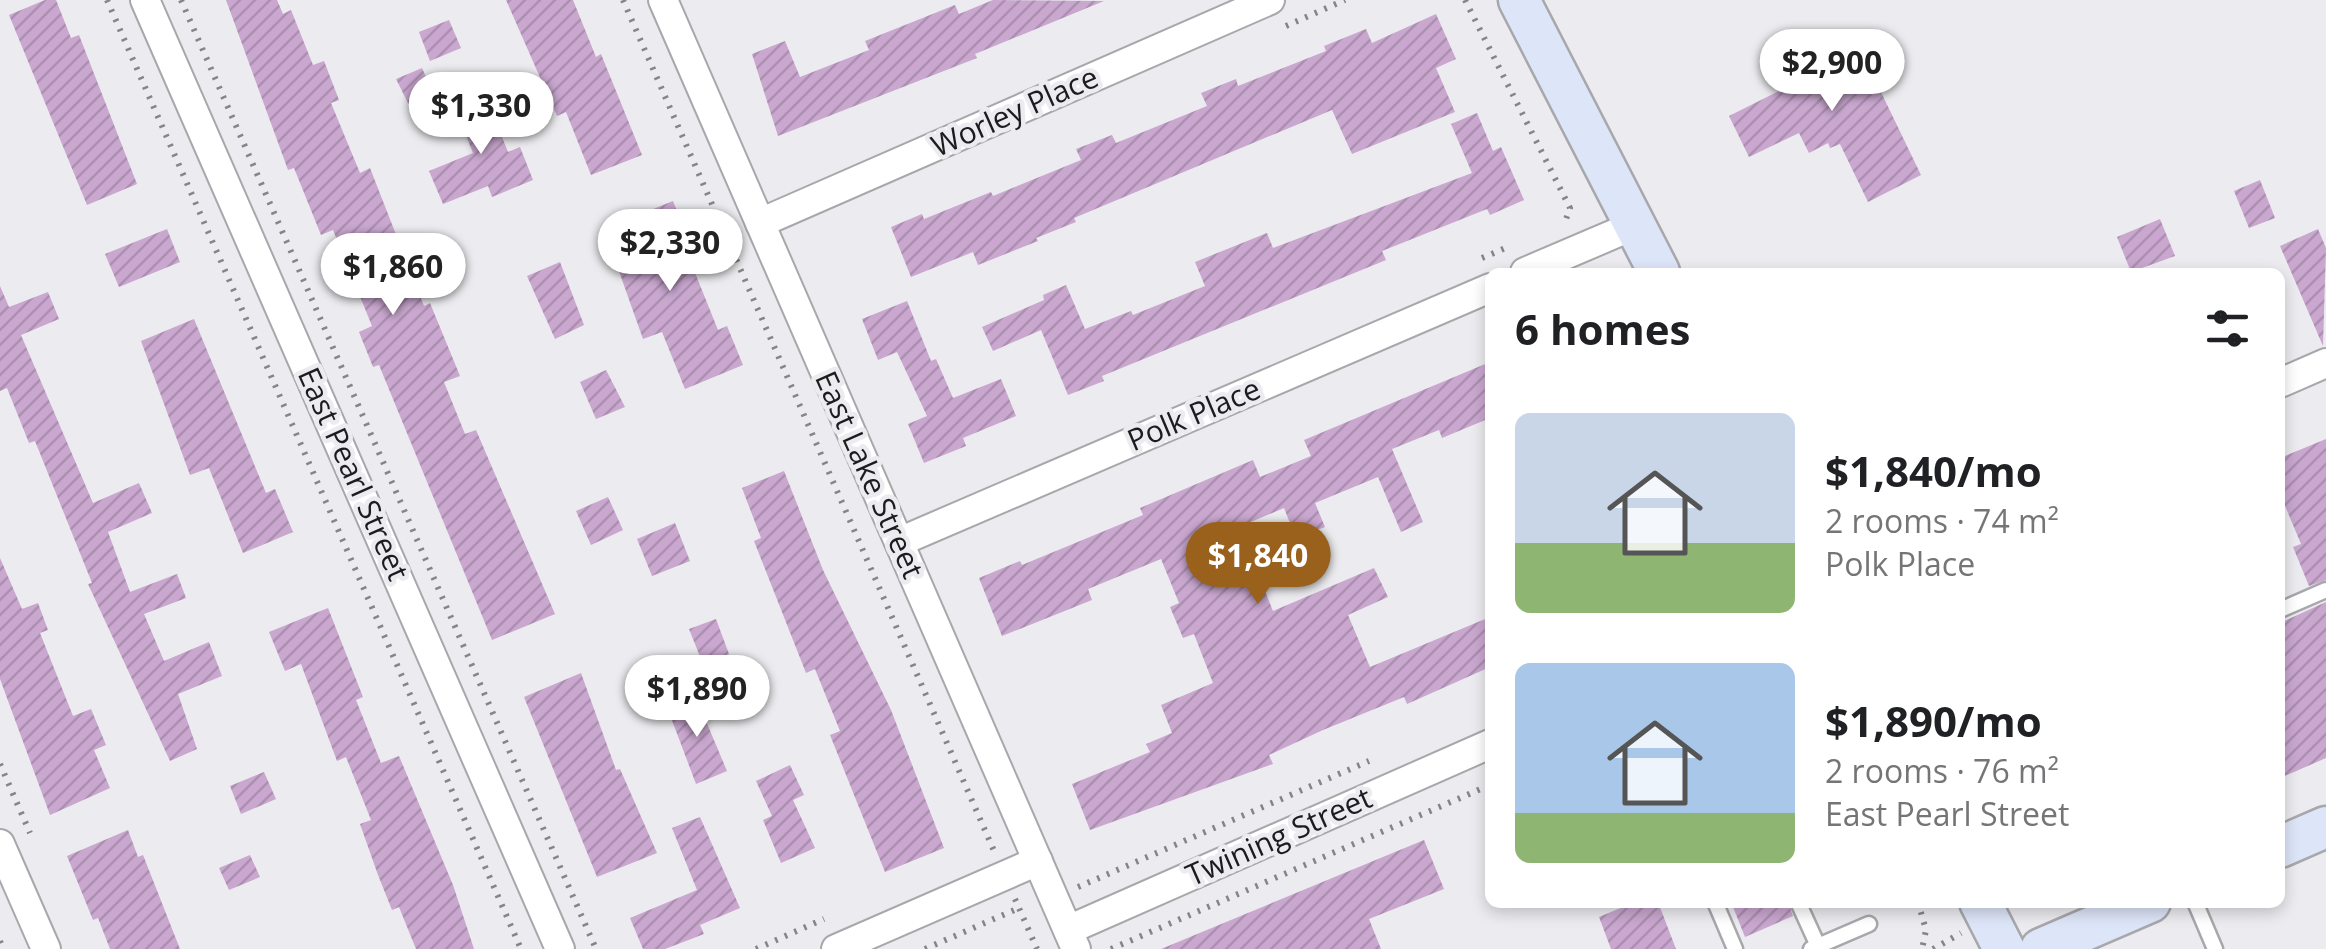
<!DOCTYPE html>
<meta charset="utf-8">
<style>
:root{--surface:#fff;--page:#f2f2f2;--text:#202124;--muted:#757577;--accent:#9a611d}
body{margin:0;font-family:"Open Sans",sans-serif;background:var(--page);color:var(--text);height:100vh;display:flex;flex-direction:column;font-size:38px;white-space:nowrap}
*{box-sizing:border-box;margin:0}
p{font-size:32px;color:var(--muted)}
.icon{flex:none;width:55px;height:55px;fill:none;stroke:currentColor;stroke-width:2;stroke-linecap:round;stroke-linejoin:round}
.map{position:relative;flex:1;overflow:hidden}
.drawer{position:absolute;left:1485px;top:268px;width:800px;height:640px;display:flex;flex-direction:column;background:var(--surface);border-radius:15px;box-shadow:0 5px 15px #0003}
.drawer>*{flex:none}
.price{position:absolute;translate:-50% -85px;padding:0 22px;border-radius:35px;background:#fff;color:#222;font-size:32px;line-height:65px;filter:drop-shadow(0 2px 5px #0008)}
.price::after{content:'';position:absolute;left:50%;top:60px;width:30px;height:22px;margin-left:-15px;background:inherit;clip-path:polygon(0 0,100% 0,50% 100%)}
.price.selected{background:var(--accent);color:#fff}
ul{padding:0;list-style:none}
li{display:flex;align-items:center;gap:30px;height:250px;padding:0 30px}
li span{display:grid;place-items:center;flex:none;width:280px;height:200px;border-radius:15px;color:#555}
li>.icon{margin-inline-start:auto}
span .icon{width:120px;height:120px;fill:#fffc;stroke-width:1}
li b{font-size:42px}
h2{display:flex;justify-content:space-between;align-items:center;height:120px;padding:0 30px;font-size:42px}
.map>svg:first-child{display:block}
.building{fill:url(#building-hatch)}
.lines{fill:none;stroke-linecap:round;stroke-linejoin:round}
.service-casing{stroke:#a8a7ab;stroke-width:19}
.minor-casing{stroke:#a8a7ab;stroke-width:32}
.secondary-casing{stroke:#a8a7ab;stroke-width:45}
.path{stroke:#858487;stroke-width:6;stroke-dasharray:2.5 8;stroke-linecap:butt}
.service{stroke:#fff;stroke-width:14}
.minor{stroke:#fff;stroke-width:28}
.secondary{stroke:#dde5f8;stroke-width:40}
.labels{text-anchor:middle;stroke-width:9;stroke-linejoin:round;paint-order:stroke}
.street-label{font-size:30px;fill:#1c1c1d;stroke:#ecebef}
</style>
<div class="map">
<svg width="2326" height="949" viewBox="0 0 2326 949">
<defs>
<pattern id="building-hatch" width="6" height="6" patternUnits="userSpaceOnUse" patternTransform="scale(2.5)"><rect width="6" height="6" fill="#c9a7cf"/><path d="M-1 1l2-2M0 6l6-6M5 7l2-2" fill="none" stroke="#ac8fb1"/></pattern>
</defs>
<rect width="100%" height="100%" fill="#ecebef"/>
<g class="building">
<path d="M45,0H56L71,38L79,35L137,184L87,205L9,15Z"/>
<path d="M226,0H277L283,14L291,10L313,65L324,61L339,100L331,103L360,173L370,168L424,306L430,303L460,376L444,382L465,434L476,430L555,614L492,640L379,365L373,367L359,332L372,326L333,230L321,235L294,168L288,170Z"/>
<path d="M506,0H573L596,57L601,54L642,155L591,175L566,112L557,116Z"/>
<path d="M993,0L1104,1L975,54L977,58L778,136L752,54L785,41L800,77L869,50L865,41L955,5L959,14Z"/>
<path d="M1436,14L1456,59L1436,68L1455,112L1352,154L1332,110L1074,218L1076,222L1036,238L1038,241L978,265L973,252L911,277L891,227L922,214L924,219L991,192L993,196L1081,160L1076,149L1112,135L1116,143L1207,106L1201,93L1236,79L1238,86L1326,51L1324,46L1366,29L1372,43Z"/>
<path d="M449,20L461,48L430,61L419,32Z"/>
<path d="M1851,30L1921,175L1868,202L1840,144L1830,148L1828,143L1809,153L1799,133L1749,157L1729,116L1779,91L1774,81L1789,73L1780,56L1825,34L1828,41Z"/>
<path d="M422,68L436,99L412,111L396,79Z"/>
<path d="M484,92L508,152L520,147L533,180L492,197L488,186L443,204L429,171L473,153L454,105Z"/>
<path d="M1477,113L1493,151L1501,147L1524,200L1490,215L1487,209L1382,251L1386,260L1102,376L1104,381L1068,395L1041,330L993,351L982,327L1044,300L1043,295L1066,285L1085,329L1131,311L1133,315L1205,286L1195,262L1267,233L1273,248L1472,173L1451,124Z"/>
<path d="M2260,180L2275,218L2249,228L2234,191Z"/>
<path d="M673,201L687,236L681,238L718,330L727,326L743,365L685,389L662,332L643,339L604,229Z"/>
<path d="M2160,219L2175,256L2131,272L2117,237Z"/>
<path d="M167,229L180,262L119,287L105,254Z"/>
<path d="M2318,229L2326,248L2323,346L2280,246Z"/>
<path d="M560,262L584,325L555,339L527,276Z"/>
<path d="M0,286L9,307L48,292L59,319L21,335L93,503L139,483L152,513L108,532L130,592L177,574L186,598L144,614L164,661L209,642L222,676L178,694L197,749L170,761L88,584L92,583L35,441L29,443L7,388L0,391Z"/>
<path d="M907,301L931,361L936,359L953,398L1001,379L1016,416L963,438L966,446L924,463L908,424L927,416L897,352L878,360L862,319Z"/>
<path d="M194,319L266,493L275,489L293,532L243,553L209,468L190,475L141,341Z"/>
<path d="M1490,362V418L1442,438L1439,430L1392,449L1423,522L1401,532L1378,477L1315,503L1325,527L1296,538L1284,508L1239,527L1273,611L1374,568L1388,597L1348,615L1370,667L1490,617V667L1407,704L1404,697L1323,730L1269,755L1273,764L1090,830L1072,784L1150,752L1146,744L1172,733L1161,705L1213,683L1194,634L1183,638L1170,607L1179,603L1161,559L1088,589L1092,600L1002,636L979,578L1020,561L1022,565L1143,515L1140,508L1253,460L1260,477L1311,456L1304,440Z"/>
<path d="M606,370L625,407L596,419L580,382Z"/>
<path d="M2326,439V580L2309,586L2293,547L2301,544L2280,494V458Z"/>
<path d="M784,471L823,570L891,710L944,848L885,872L830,735L840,731L815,669L806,673L754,541L761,538L742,488Z"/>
<path d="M608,497L623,530L591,545L576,511Z"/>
<path d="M675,523L690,561L652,576L637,539Z"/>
<path d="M0,558L22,609L38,603L48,630L40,633L73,716L91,709L106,745L94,750L110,788L50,815L0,679Z"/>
<path d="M2326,602V758L2280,778V623Z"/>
<path d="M328,608L363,697L356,700L381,763L399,756L453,885L474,949H416L399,907L392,910L378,875L360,824L371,820L346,757L337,761L301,664L285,671L269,632Z"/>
<path d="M716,619L729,654L703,664L689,629Z"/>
<path d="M581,673L616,770L620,769L657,853L597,877L524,697Z"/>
<path d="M695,695L727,771L696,784L667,707Z"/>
<path d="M790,765L804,795L793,800L815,848L781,863L763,820L772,816L756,781Z"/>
<path d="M264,772L276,799L241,814L230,786Z"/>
<path d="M700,817L740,908L700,925L704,934L665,949H643L630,918L697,890L672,828Z"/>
<path d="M128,830L138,857L143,855L180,949H110L98,918L93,920L67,856Z"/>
<path d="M1424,840L1444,889L1369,919L1381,949H1161Z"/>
<path d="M250,855L260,877L229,890L219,868Z"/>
<path d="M1635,902H1658L1676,949H1611L1599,917Z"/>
<path d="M1731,902H1788L1793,916L1745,937Z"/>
</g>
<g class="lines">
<g class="service-casing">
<g id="service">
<path d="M2280,610L2326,590"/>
<path d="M1715,902L1735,949"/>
<path d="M1798,902L1818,946"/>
<path d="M2195,902L2215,949"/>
<path d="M1811,949L1869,924"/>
</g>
</g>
<g class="minor-casing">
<g id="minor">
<path d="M145,0L560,949"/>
<path d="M663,0L1076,949"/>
<path d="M760,223L1270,0"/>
<path d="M1525,272L1635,225"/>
<path d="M2280,383L2326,363"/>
<path d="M899,542L1490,288"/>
<path d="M0,844L46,949"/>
<path d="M1068,930L1490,744"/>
<path d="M836,949L1038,861"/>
</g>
</g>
<g class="secondary-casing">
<g id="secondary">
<path d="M1519,0L1659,272"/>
<path d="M2280,847L2326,827"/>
<path d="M1980,902L2004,949"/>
<path d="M2041,949L2150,902"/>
</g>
</g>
<g class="path">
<path d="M107,0L521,949"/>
<path d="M181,0L596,949"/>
<path d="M623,0L994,851"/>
<path d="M1465,0L1570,208L1565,222"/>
<path d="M1286,26L1345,0"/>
<path d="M1482,258L1508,247"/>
<path d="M0,764L30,833"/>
<path d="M1078,887L1369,761"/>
<path d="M1015,899L1037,949"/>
<path d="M1918,902L1926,930L1922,949"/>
<path d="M0,941L3,949"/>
<path d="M756,949L824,919"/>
<path d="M925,949L1019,908"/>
<path d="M1111,949L1490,785"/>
<path d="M1933,949L1961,933"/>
</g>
<use href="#service" class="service"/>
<use href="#minor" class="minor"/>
<use href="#secondary" class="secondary"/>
</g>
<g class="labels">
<g class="street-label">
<text transform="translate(1015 112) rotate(-24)" y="10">Worley Place</text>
<text transform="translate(1194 415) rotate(-23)" y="10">Polk Place</text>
<text transform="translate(353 474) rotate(66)" y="10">East Pearl Street</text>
<text transform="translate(869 475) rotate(66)" y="10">East Lake Street</text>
<text transform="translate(1279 837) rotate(-24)" y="10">Twining Street</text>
</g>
</g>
</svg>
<b class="price" style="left:1832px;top:114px">$2,900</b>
<b class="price" style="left:481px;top:157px">$1,330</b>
<b class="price" style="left:670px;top:294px">$2,330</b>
<b class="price" style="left:393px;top:318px">$1,860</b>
<b class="price selected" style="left:1258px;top:607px">$1,840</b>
<b class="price" style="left:697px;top:740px">$1,890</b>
<section class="drawer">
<h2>6 homes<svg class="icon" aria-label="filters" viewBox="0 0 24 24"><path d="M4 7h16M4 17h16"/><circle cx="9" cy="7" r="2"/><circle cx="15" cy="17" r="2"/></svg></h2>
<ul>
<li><span style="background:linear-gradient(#c9d6e8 65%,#8fb573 0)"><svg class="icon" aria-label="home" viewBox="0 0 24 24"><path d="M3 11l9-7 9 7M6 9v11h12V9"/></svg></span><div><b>$1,840/mo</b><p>2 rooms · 74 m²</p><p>Polk Place</p></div></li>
<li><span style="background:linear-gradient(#a9c7e8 75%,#8fb573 0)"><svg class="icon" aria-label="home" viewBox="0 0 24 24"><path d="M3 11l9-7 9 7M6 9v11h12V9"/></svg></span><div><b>$1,890/mo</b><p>2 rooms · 76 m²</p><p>East Pearl Street</p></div></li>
</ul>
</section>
</div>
